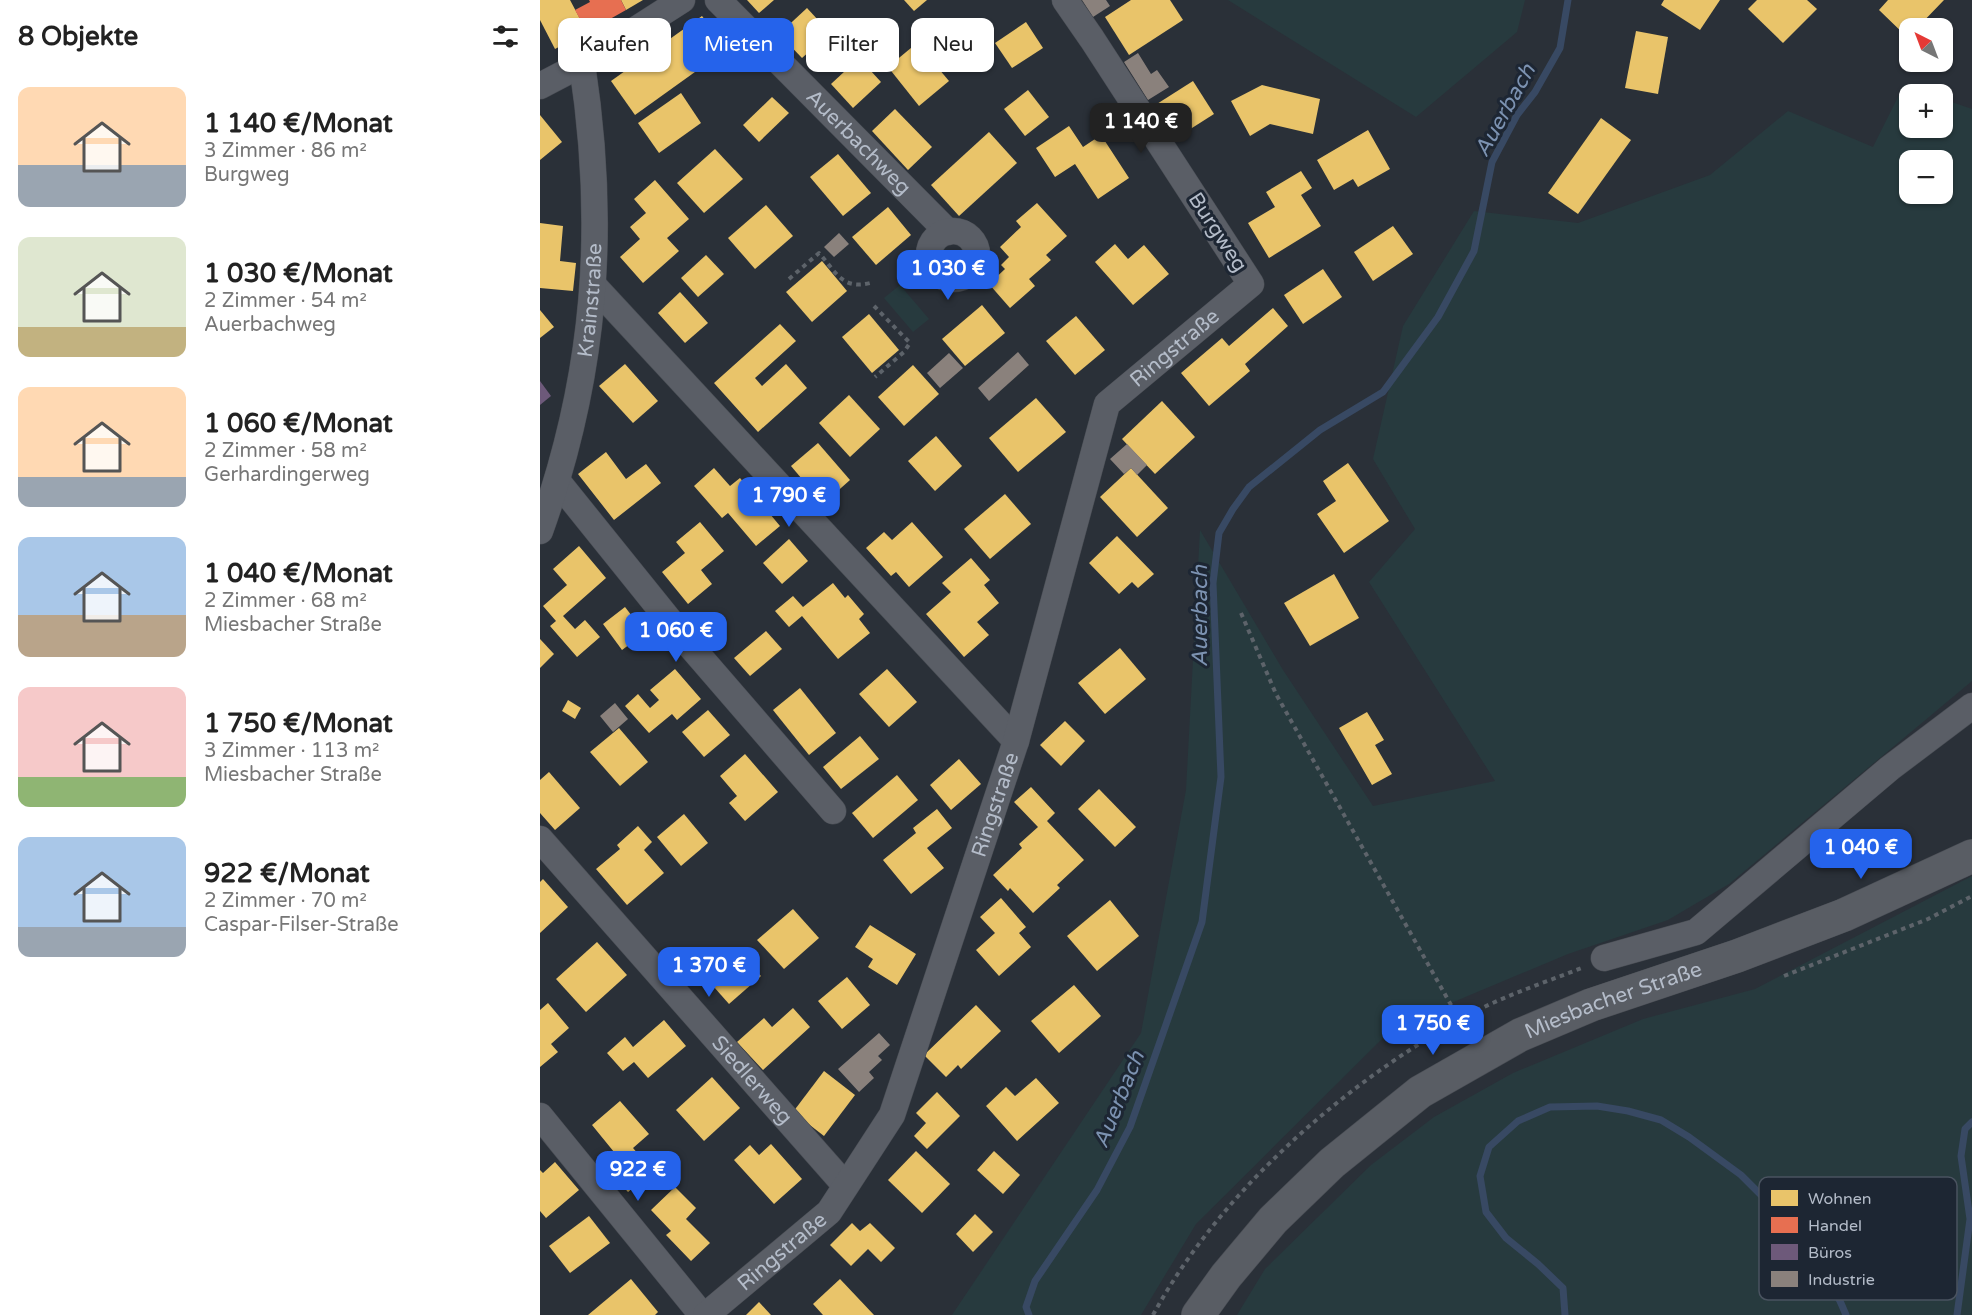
<!DOCTYPE html>
<html lang="de">
<meta charset="utf-8">
<style>
:root{--surface:#fff;--page:#f6f6f6;--text:#222;--muted:#767676;--accent:#2563eb}
body{margin:0;font-family:"Varela Round",sans-serif;background:var(--page);color:var(--text);height:100vh;display:flex;flex-direction:column;font-size:22px;white-space:nowrap}
*{box-sizing:border-box;margin:0}
p{font-size:20px;color:var(--muted)}
.icon{flex:none;width:33px;height:33px;fill:none;stroke:currentColor;stroke-width:2;stroke-linecap:round;stroke-linejoin:round}
.map{position:relative;flex:1;overflow:hidden}
.side{display:flex;flex-direction:column;background:var(--surface);width:540px}
.side>*{flex:none}
.guide{position:absolute;left:18px;top:18px;width:570px;height:54px;display:flex;gap:12px}
.needle{width:39px;rotate:318deg}
.controls{position:absolute;left:1359px;top:18px;display:grid;gap:12px}
.controls a{display:grid;place-items:center;width:54px;height:54px;border-radius:12px;background:var(--surface);box-shadow:0 2px 4px #0004;font-size:30px}
.price{position:absolute;translate:-50% -51px;padding:0 14px;border-radius:12px;background:var(--accent);color:#fff;font-size:20px;line-height:39px;filter:drop-shadow(0 2px 3px #0008)}
.price::after{content:'';position:absolute;left:50%;top:36px;width:18px;height:14px;margin-left:-9px;background:inherit;clip-path:polygon(0 0,100% 0,50% 100%)}
.price.on{background:#222;color:#fff}
ul{padding:0;list-style:none}
li{display:flex;align-items:center;gap:18px;height:150px;padding:0 18px}
li span{display:grid;place-items:center;flex:none;width:168px;height:120px;border-radius:12px;color:#555}
li>.icon{margin-inline-start:auto}
span .icon{width:72px;height:72px;fill:#fffc;stroke-width:1}
li b{font-size:26px}
h2{display:flex;justify-content:space-between;align-items:center;height:72px;padding:0 18px;font-size:26px}
.tag{padding:0 21px;border-radius:12px;background:var(--surface);box-shadow:0 2px 4px #0004;font-size:21px;line-height:54px}
.tag.on{background:var(--accent);color:#fff}
main{display:flex;flex:1;min-height:0}
.map>svg:first-child{display:block}
.green{fill:#273a3e;fill-rule:evenodd}
.homes{fill:#e9c46a}
.shops{fill:#e76f51}
.offices{fill:#6d597a}
.industry{fill:#8a817c}
.lines{fill:none;stroke-linecap:round;stroke-linejoin:round}
.stream{stroke:#384963;stroke-width:7}
.street-casing{stroke:#484c53;stroke-width:27}
.secondary-casing{stroke:#484c53;stroke-width:34}
.path{stroke:#5d636a;stroke-width:4;stroke-dasharray:4.5 4.5;stroke-linecap:butt}
.street{stroke:#5a5e66;stroke-width:26}
.secondary{stroke:#595d64;stroke-width:33}
.labels{text-anchor:middle;stroke-width:6;stroke-linejoin:round;paint-order:stroke}
.street-label{font-size:21px;fill:#b4bcc9;stroke:#1d2633}
.water-label{font-size:22px;font-style:italic;fill:#7c92b1;stroke:#1d2633}
.key{fill:#1d2633;stroke:#4a5360;stroke-width:1.5}
.key-label{font-size:16px;fill:#b4bcc9}
</style>
<main>
<section class="side">
<h2>8 Objekte<svg class="icon" aria-label="filters" viewBox="0 0 24 24"><path d="M4 7h16M4 17h16"/><circle cx="9" cy="7" r="2"/><circle cx="15" cy="17" r="2"/></svg></h2>
<ul>
<li><span style="background:linear-gradient(#ffd9b3 65%,#9aa5b1 0)"><svg class="icon" aria-label="home" viewBox="0 0 24 24"><path d="M3 11l9-7 9 7M6 9v11h12V9"/></svg></span><div><b>1 140 €/Monat</b><p>3 Zimmer · 86 m²</p><p>Burgweg</p></div></li>
<li><span style="background:linear-gradient(#dfe7d0 75%,#c2b280 0)"><svg class="icon" aria-label="home" viewBox="0 0 24 24"><path d="M3 11l9-7 9 7M6 9v11h12V9"/></svg></span><div><b>1 030 €/Monat</b><p>2 Zimmer · 54 m²</p><p>Auerbachweg</p></div></li>
<li><span style="background:linear-gradient(#ffd9b3 75%,#9aa5b1 0)"><svg class="icon" aria-label="home" viewBox="0 0 24 24"><path d="M3 11l9-7 9 7M6 9v11h12V9"/></svg></span><div><b>1 060 €/Monat</b><p>2 Zimmer · 58 m²</p><p>Gerhardingerweg</p></div></li>
<li><span style="background:linear-gradient(#a9c7e8 65%,#b9a48a 0)"><svg class="icon" aria-label="home" viewBox="0 0 24 24"><path d="M3 11l9-7 9 7M6 9v11h12V9"/></svg></span><div><b>1 040 €/Monat</b><p>2 Zimmer · 68 m²</p><p>Miesbacher Straße</p></div></li>
<li><span style="background:linear-gradient(#f6c9c9 75%,#8fb573 0)"><svg class="icon" aria-label="home" viewBox="0 0 24 24"><path d="M3 11l9-7 9 7M6 9v11h12V9"/></svg></span><div><b>1 750 €/Monat</b><p>3 Zimmer · 113 m²</p><p>Miesbacher Straße</p></div></li>
<li><span style="background:linear-gradient(#a9c7e8 75%,#9aa5b1 0)"><svg class="icon" aria-label="home" viewBox="0 0 24 24"><path d="M3 11l9-7 9 7M6 9v11h12V9"/></svg></span><div><b>922 €/Monat</b><p>2 Zimmer · 70 m²</p><p>Caspar-Filser-Straße</p></div></li>
</ul>
</section>
<div class="map">
<svg width="1432" height="1315" viewBox="0 0 1432 1315">
<rect width="100%" height="100%" fill="#2a3038"/>
<g class="green">
<path d="M688,0H985L977,32L876,117Z"/>
<path d="M1364,85L1391,94H1370V128H1402L1403,99L1432,109V681L1189,884L1128,920L1028,954L854,1027L656,1224L601,1315H412L601,1033L646,790L660,530L743,670L833,806L955,781L829,582L875,529L833,459L863,326L934,211L1038,223L1170,175L1248,111L1333,147ZM1370,160H1402V194H1370Z"/>
<path d="M360,285L389,319L373,332L344,298Z"/>
<path d="M1432,876V1315H697L725,1269L831,1165L894,1117L973,1073L1103,1019L1215,989Z"/>
</g>
<g class="homes">
<path d="M0,0H30L47,32L15,49L0,20Z"/>
<path d="M81,0H103L86,10Z"/>
<path d="M207,0H234L219,13Z"/>
<path d="M364,0H387L374,11Z"/>
<path d="M591,0H630L643,20L589,55L565,17Z"/>
<path d="M1124,0H1180L1160,30L1121,5Z"/>
<path d="M1217,0H1267L1277,9L1243,43L1208,9Z"/>
<path d="M1348,0H1404L1377,28H1370L1368,38L1339,10Z"/>
<path d="M267,8L290,33L262,58L239,34Z"/>
<path d="M162,16L187,49L95,115L71,81Z"/>
<path d="M486,22L503,48L472,68L455,43Z"/>
<path d="M1096,31L1128,37L1118,94L1085,88Z"/>
<path d="M377,43L409,81L379,106L348,67Z"/>
<path d="M319,58L341,82L313,108L291,84Z"/>
<path d="M653,81L674,114L630,142L609,109Z"/>
<path d="M722,85L780,99L773,134L730,124L710,136L691,101Z"/>
<path d="M488,90L509,117L485,136L464,109Z"/>
<path d="M141,93L161,123L119,153L98,123Z"/>
<path d="M232,97L249,113L219,142L203,125Z"/>
<path d="M355,109L392,147L368,170L332,131Z"/>
<path d="M0,115L22,142L0,160Z"/>
<path d="M1061,118L1091,140L1038,214L1008,193Z"/>
<path d="M529,126L543,147L561,135L589,178L558,199L535,164L515,177L496,148Z"/>
<path d="M828,130L850,169L818,187L813,179L794,190L777,160Z"/>
<path d="M449,132L477,163L419,216L391,185Z"/>
<path d="M175,149L203,179L164,213L137,183Z"/>
<path d="M298,154L331,193L303,216L270,177Z"/>
<path d="M761,171L772,188L761,195L781,226L729,258L708,223L735,207L726,192Z"/>
<path d="M115,180L149,219L127,238L139,251L103,283L80,257L100,239L90,227L106,213L94,199Z"/>
<path d="M497,203L527,236L506,255L511,260L489,279L495,286L470,308L449,284L465,269L461,265L469,257L460,247L481,227L476,221Z"/>
<path d="M226,205L253,236L215,269L188,238Z"/>
<path d="M348,207L371,235L336,265L312,237Z"/>
<path d="M0,223L23,226L20,261L36,263L33,291L0,288Z"/>
<path d="M853,226L873,254L833,281L814,252Z"/>
<path d="M575,244L588,259L604,245L629,274L593,305L555,262Z"/>
<path d="M166,255L184,274L158,297L141,278Z"/>
<path d="M282,261L307,291L272,322L246,292Z"/>
<path d="M783,269L802,297L763,324L744,295Z"/>
<path d="M140,292L168,323L145,343L118,313Z"/>
<path d="M442,305L465,333L425,366L402,339Z"/>
<path d="M733,308L748,326L705,364L710,371L669,406L641,373L682,338L689,346Z"/>
<path d="M0,310L14,327L0,338Z"/>
<path d="M329,314L359,350L332,373L302,337Z"/>
<path d="M536,316L565,350L535,375L506,341Z"/>
<path d="M240,324L256,341L215,378L222,386L246,364L267,388L218,432L174,383Z"/>
<path d="M85,364L118,401L93,423L59,386Z"/>
<path d="M373,365L399,394L364,426L338,397Z"/>
<path d="M309,395L340,429L310,457L279,423Z"/>
<path d="M496,398L526,432L478,472L449,438Z"/>
<path d="M622,401L655,437L615,474L582,439Z"/>
<path d="M396,436L422,466L395,491L368,461Z"/>
<path d="M278,443L310,480L283,504L251,466Z"/>
<path d="M66,452L86,479L106,464L121,483L74,520L38,474Z"/>
<path d="M808,463L849,521L804,553L777,514L796,501L783,481Z"/>
<path d="M174,468L190,486L200,478L240,526L216,546L188,513L182,518L154,486Z"/>
<path d="M591,468L628,508L597,537L560,497Z"/>
<path d="M465,494L491,524L450,559L424,529Z"/>
<path d="M160,522L184,551L161,570L172,584L148,604L122,572L145,553L136,542Z"/>
<path d="M372,522L403,557L369,587L356,572L351,576L326,548L344,532L352,540Z"/>
<path d="M577,536L614,574L598,588L592,582L579,594L549,563Z"/>
<path d="M249,539L268,561L242,584L223,563Z"/>
<path d="M39,546L66,578L23,616L35,629L45,620L60,637L37,657L10,626L16,621L3,606L27,585L13,569Z"/>
<path d="M431,558L450,580L444,585L459,603L437,622L449,635L424,657L386,614L411,592L402,583Z"/>
<path d="M794,574L819,618L770,646L744,603Z"/>
<path d="M293,583L305,598L308,595L324,614L319,619L330,633L298,659L262,616L249,627L235,611L253,596L263,607Z"/>
<path d="M85,607L105,633L82,650L63,624Z"/>
<path d="M226,631L242,649L210,676L194,658Z"/>
<path d="M0,639L14,654L0,668Z"/>
<path d="M580,648L606,679L565,714L538,683Z"/>
<path d="M135,669L161,699L137,720L132,714L109,733L85,706L98,694L110,708L119,700L110,690Z"/>
<path d="M347,669L377,702L349,727L319,694Z"/>
<path d="M260,688L296,733L269,755L233,710Z"/>
<path d="M28,700L41,708L35,719L22,711Z"/>
<path d="M168,710L190,735L164,757L142,732Z"/>
<path d="M827,712L844,740L835,745L852,774L832,785L799,728Z"/>
<path d="M525,721L545,741L521,766L500,745Z"/>
<path d="M79,728L108,762L80,786L50,752Z"/>
<path d="M320,736L339,759L301,789L283,767Z"/>
<path d="M205,754L238,792L205,821L189,803L197,796L180,776Z"/>
<path d="M419,759L441,784L411,810L390,785Z"/>
<path d="M9,772L40,808L15,830L0,813V780Z"/>
<path d="M357,775L378,800L333,838L312,813Z"/>
<path d="M491,787L515,813L507,821L544,860L517,885L520,888L493,913L470,888L468,891L453,875L482,848L479,844L498,827L474,802Z"/>
<path d="M559,789L596,827L575,847L538,809Z"/>
<path d="M397,809L412,828L387,848L404,868L371,894L343,860L376,833L373,828Z"/>
<path d="M144,814L168,843L141,866L117,837Z"/>
<path d="M98,826L112,842L104,850L124,873L87,905L56,869L80,849L77,845Z"/>
<path d="M3,879L28,907L0,933V882Z"/>
<path d="M461,898L486,927L479,933L491,947L459,976L436,950L455,933L440,917Z"/>
<path d="M570,900L599,936L557,971L527,936Z"/>
<path d="M253,909L279,938L244,969L217,940Z"/>
<path d="M330,925L376,954L357,985L328,967L333,959L315,947Z"/>
<path d="M57,942L87,975L46,1012L16,979Z"/>
<path d="M197,950L221,976L189,1004L166,978Z"/>
<path d="M307,977L330,1005L302,1029L278,1001Z"/>
<path d="M534,985L561,1016L519,1053L491,1021Z"/>
<path d="M8,1003L29,1028L11,1044L18,1052L0,1067V1010Z"/>
<path d="M436,1005L461,1031L421,1069L418,1065L406,1077L384,1055Z"/>
<path d="M253,1008L270,1027L223,1070L197,1042L224,1018L232,1027Z"/>
<path d="M124,1020L146,1046L108,1078L94,1062L83,1071L67,1053L85,1037L93,1047Z"/>
<path d="M284,1071L315,1095L284,1136L253,1112Z"/>
<path d="M172,1077L200,1108L164,1141L136,1110Z"/>
<path d="M496,1078L519,1103L477,1141L446,1106L466,1087L475,1096Z"/>
<path d="M397,1092L420,1116L387,1149L374,1136L386,1123L376,1113Z"/>
<path d="M80,1101L109,1134L93,1148L113,1171L88,1192L62,1163L74,1152L52,1125Z"/>
<path d="M231,1144L262,1179L234,1204L194,1160L210,1145L219,1155Z"/>
<path d="M376,1151L410,1184L382,1213L348,1180Z"/>
<path d="M454,1151L480,1175L463,1194L437,1170Z"/>
<path d="M15,1162L39,1190L6,1218L0,1211V1170L3,1173Z"/>
<path d="M135,1187L156,1208L146,1219L170,1243L151,1261L126,1235L131,1231L111,1210Z"/>
<path d="M435,1214L453,1232L433,1252L416,1234Z"/>
<path d="M49,1216L70,1243L30,1273L9,1246Z"/>
<path d="M312,1223L320,1231L330,1223L355,1248L341,1262L328,1249L311,1266L290,1245Z"/>
<path d="M91,1279L118,1312L115,1315H48Z"/>
<path d="M300,1279L334,1315H283L273,1304Z"/>
<path d="M219,1302L231,1315H206Z"/>
</g>
<path class="shops" d="M49,0H81L86,10L47,32L35,10L50,2Z"/>
<path class="offices" d="M0,381L11,396L0,405Z"/>
<g class="industry">
<path d="M542,0H566L570,6L553,17Z"/>
<path d="M598,53L611,74L617,70L629,87L608,100L584,62Z"/>
<path d="M299,233L309,244L294,257L284,247Z"/>
<path d="M478,352L489,365L449,401L438,388Z"/>
<path d="M409,353L423,368L400,388L387,373Z"/>
<path d="M587,444L607,465L597,475L591,468L584,474L570,459Z"/>
<path d="M75,703L88,719L73,732L60,716Z"/>
<path d="M339,1033L350,1045L338,1056L342,1060L329,1072L334,1078L319,1092L298,1069Z"/>
</g>
<g class="lines">
<g class="stream">
<path d="M489,1315L486,1307L495,1281L557,1190L590,1127L662,922L681,777L673,583L679,533L693,509L709,487L780,430L843,392L898,317L934,251L952,162L977,115L995,92L1020,48L1028,0"/>
<path d="M1025,1315L1023,1288L998,1264L966,1238L946,1212L940,1176L949,1147L978,1121L1010,1107L1057,1106L1088,1111L1121,1120L1149,1137L1201,1175L1265,1239L1300,1301L1306,1315"/>
<path d="M1417,1315L1430,1219L1421,1156L1425,1129L1432,1122"/>
</g>
<g class="street-casing">
<g id="street">
<path id="s1" d="M178,0L408,232"/>
<path d="M0,86L42,64L142,0"/>
<circle cx="413" cy="255" r="24"/>
<path d="M54,286L476,741"/>
<path d="M18,482L146,641L293,811"/>
<path id="s2" d="M0,531C56,375 67,227 42,64"/>
<path id="s3" d="M0,839L305,1185"/>
<path d="M1064,958L1156,932L1350,768L1432,706"/>
<path d="M0,1116L162,1315"/>
<path id="s4" d="M166,1315L289,1212L352,1115L476,741L567,404L711,284L552,39L525,0"/>
</g>
</g>
<g class="secondary-casing">
<g id="secondary">
<path id="s5" d="M658,1315L686,1276L733,1220L792,1163L880,1092L980,1035L1051,1005L1197,956L1304,915L1432,856"/>
</g>
</g>
<g class="path">
<path d="M249,279L279,253C296,272 302,290 330,283"/>
<path d="M334,306L370,343L364,352L335,377"/>
<path d="M701,613L736,694L920,1021"/>
<path d="M1244,976L1388,919L1432,896"/>
<path d="M613,1315C682,1188 812,1076 938,1010C972,993 1009,981 1044,967"/>
</g>
<use href="#street" class="street"/>
<use href="#secondary" class="secondary"/>
</g>
<g class="labels">
<g class="street-label">
<text dy="7" stroke="none"><textPath href="#s1" startOffset="200">Auerbachweg</textPath></text>
<text transform="translate(678 232) rotate(57)" y="7">Burgweg</text>
<text dy="7" stroke="none"><textPath href="#s2" startOffset="237">Krainstraße</textPath></text>
<text dy="7" stroke="none"><textPath href="#s4" startOffset="1107">Ringstraße</textPath></text>
<text dy="7" stroke="none"><textPath href="#s4" startOffset="603">Ringstraße</textPath></text>
<text dy="7" stroke="none"><textPath href="#s5" startOffset="531">Miesbacher Straße</textPath></text>
<text dy="7" stroke="none"><textPath href="#s3" startOffset="321">Siedlerweg</textPath></text>
<text dy="7" stroke="none"><textPath href="#s4" startOffset="99">Ringstraße</textPath></text>
</g>
<g class="water-label">
<text transform="translate(964 110) rotate(-61)" y="8">Auerbach</text>
<text transform="translate(659 616) rotate(-90)" y="8">Auerbach</text>
<text transform="translate(578 1099) rotate(-68)" y="8">Auerbach</text>
</g>
</g>
<rect x="1219" y="1177" width="198" height="123" rx="9" class="key"/>
<rect x="1231" y="1190" width="27" height="16" fill="#e9c46a"/>
<rect x="1231" y="1217" width="27" height="16" fill="#e76f51"/>
<rect x="1231" y="1244" width="27" height="16" fill="#6d597a"/>
<rect x="1231" y="1271" width="27" height="16" fill="#8a817c"/>
<g class="key-label">
<text x="1268" y="1204">Wohnen</text>
<text x="1268" y="1231">Handel</text>
<text x="1268" y="1258">Büros</text>
<text x="1268" y="1285">Industrie</text>
</g>
</svg>
<div class="controls">
<a><svg class="needle" viewBox="-14 -14 28 28"><path d="M0-13l5 13h-10z" fill="#e53935"/><path d="M0 13l5-13h-10z" fill="#767676"/></svg></a>
<a>+</a>
<a>−</a>
</div>
<b class="price on" style="left:601px;top:154px">1 140 €</b>
<b class="price" style="left:408px;top:301px">1 030 €</b>
<b class="price" style="left:249px;top:528px">1 790 €</b>
<b class="price" style="left:136px;top:663px">1 060 €</b>
<b class="price" style="left:1321px;top:880px">1 040 €</b>
<b class="price" style="left:169px;top:998px">1 370 €</b>
<b class="price" style="left:893px;top:1056px">1 750 €</b>
<b class="price" style="left:98px;top:1202px">922 €</b>
<div class="guide">
<a class="tag">Kaufen</a>
<a class="tag on">Mieten</a>
<a class="tag">Filter</a>
<a class="tag">Neu</a>
</div>
</div>
</main>
